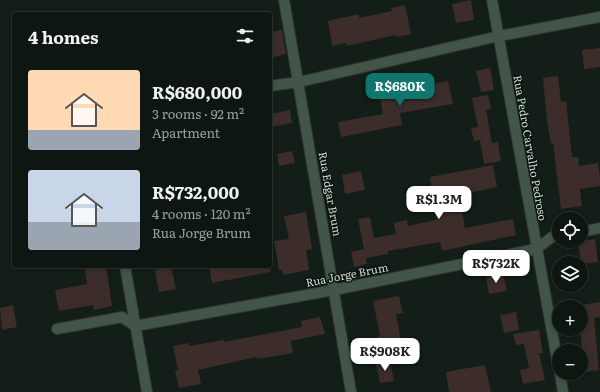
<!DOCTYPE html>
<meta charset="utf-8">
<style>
:root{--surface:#0e1611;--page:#1c231f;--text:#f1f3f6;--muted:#9b9f9f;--line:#2e3531;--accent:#0f766e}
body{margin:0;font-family:Literata,serif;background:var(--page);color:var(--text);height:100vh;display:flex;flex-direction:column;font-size:15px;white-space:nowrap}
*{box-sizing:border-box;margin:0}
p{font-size:13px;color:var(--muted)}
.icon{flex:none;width:22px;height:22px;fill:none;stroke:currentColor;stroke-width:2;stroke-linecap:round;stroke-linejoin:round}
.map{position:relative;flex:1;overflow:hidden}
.side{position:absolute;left:12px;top:12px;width:260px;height:256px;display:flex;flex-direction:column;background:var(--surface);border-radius:4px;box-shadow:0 2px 6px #0003,0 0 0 1px var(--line)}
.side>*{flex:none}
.controls{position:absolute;left:552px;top:212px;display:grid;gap:8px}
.controls a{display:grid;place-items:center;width:36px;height:36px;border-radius:50%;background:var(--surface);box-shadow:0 2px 6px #0003,0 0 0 1px var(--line);font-size:20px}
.price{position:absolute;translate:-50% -34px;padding:0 9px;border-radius:8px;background:#fff;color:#222;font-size:13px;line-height:26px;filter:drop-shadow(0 1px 2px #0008)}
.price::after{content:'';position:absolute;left:50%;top:24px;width:12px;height:9px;margin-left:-6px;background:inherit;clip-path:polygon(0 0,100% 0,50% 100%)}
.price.active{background:var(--accent);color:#fff}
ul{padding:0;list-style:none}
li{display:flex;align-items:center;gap:12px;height:100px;padding:0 16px}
li span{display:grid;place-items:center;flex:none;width:112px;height:80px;border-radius:4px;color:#555}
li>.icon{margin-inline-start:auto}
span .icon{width:48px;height:48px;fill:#fffc;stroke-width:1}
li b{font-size:17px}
h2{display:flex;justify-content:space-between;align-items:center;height:48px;padding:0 16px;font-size:17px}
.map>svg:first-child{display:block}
.building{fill:#3c2d2b}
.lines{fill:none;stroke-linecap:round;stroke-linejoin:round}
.minor-casing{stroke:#2d3831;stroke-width:12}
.minor{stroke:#435549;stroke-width:10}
.labels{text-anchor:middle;stroke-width:3;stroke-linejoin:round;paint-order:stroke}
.street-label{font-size:11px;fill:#d1d9d4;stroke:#09150e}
</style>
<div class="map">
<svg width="600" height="392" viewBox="0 0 600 392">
<rect width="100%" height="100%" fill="#121e17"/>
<g class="building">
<path d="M471,0L474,20L456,23L452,4Z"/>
<path d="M405,5L411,34L397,37L396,35L346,46V43L332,46L328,21L359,14V18L392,11L391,8Z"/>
<path d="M282,30L286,54L270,58V32Z"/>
<path d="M600,48V67L584,69L582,50Z"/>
<path d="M490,68L494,90L481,92L476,71Z"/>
<path d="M558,76L561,102L566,101L572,157H578L579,166L598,163L600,178V186L580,189L582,206L561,209L553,143H551L547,122L543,78Z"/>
<path d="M448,81L453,104L400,113L402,125L341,137L338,122L383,114L379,92L419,84L420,86Z"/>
<path d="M488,95L491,109L486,110L492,143L498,142L501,161L484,164L480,140L474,141L471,128L478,127L472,98Z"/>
<path d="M290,110L292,123L270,127V114Z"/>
<path d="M292,151L295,163L279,166L277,154Z"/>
<path d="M493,165L497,187L459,195L465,228L513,219L516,235L442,251L440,242L388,251V254L366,258L367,264L354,267L351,252L364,249L358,219L370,217L374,238L396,234L394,223L407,220L408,226L436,220L430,177Z"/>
<path d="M361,171L365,190L345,194L342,175Z"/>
<path d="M306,212L312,249L306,250L309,270L283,275L282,270H279L274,241L289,239L284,216Z"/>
<path d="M595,239L598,262L581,264L578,242Z"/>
<path d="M84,266H106L112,306L94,310L93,305L59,311L55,290L87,284Z"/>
<path d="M209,266H270V272L212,283Z"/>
<path d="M171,267L176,289L159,292L155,270Z"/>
<path d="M503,274L507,291L489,294L486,277Z"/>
<path d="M399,296L403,313L396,314L402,348L380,352L377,337L380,336L373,301Z"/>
<path d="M600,302V317L594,318L599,370L585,372L580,329L581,305Z"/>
<path d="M13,305L17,327L2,330L0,308Z"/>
<path d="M516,312L519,330L504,333L500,315Z"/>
<path d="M320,317L325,334L291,341L293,353L257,359L256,357L198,370L201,384L179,388L175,371L178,370L173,346L189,343V346L224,340V342L302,327L301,321Z"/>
<path d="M539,330L543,353H539L545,380L523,384L520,370L529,368L524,344L516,345L513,334Z"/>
<path d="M390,362L394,381L380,383L376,364Z"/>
<path d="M485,365L491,392H449L446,372Z"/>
</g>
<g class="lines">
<g class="minor-casing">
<g id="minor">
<path d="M284,0L351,392"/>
<path d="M492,0L559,370"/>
<path d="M270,86L299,82L499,36L600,17"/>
<path d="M581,232L600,228"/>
<path d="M125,266L147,392"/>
<path d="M135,326L334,290L536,249L552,237L559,236"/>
<path d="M57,329L122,317L135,326"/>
<path d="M560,373L563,392"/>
</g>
</g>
<use href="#minor" class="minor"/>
</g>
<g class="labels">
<g class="street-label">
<text transform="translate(530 148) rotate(80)" y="4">Rua Pedro Carvalho Pedroso</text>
<text transform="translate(330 194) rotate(80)" y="4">Rua Edgar Brum</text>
<text transform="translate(347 275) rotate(-11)" y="4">Rua Jorge Brum</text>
</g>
</g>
</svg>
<div class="controls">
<a><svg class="icon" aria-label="locate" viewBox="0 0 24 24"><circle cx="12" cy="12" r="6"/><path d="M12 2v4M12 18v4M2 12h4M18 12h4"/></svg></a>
<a><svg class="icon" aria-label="layers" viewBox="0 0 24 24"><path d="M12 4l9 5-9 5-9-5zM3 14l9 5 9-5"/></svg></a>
<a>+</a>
<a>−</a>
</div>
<b class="price active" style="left:400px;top:107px">R$680K</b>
<b class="price" style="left:439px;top:220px">R$1.3M</b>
<b class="price" style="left:496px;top:284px">R$732K</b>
<b class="price" style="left:385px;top:372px">R$908K</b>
<section class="side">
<h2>4 homes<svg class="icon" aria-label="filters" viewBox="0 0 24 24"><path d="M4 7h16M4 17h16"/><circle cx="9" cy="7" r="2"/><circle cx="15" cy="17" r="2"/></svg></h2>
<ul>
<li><span style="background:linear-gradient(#ffd9b3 75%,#9aa5b1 0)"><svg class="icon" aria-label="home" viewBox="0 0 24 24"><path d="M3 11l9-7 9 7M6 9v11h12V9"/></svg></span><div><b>R$680,000</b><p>3 rooms · 92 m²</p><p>Apartment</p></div></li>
<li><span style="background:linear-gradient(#c9d6e8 65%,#9aa5b1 0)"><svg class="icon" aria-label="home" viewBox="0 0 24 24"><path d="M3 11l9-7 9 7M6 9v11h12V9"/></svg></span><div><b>R$732,000</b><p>4 rooms · 120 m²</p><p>Rua Jorge Brum</p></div></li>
</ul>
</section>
</div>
